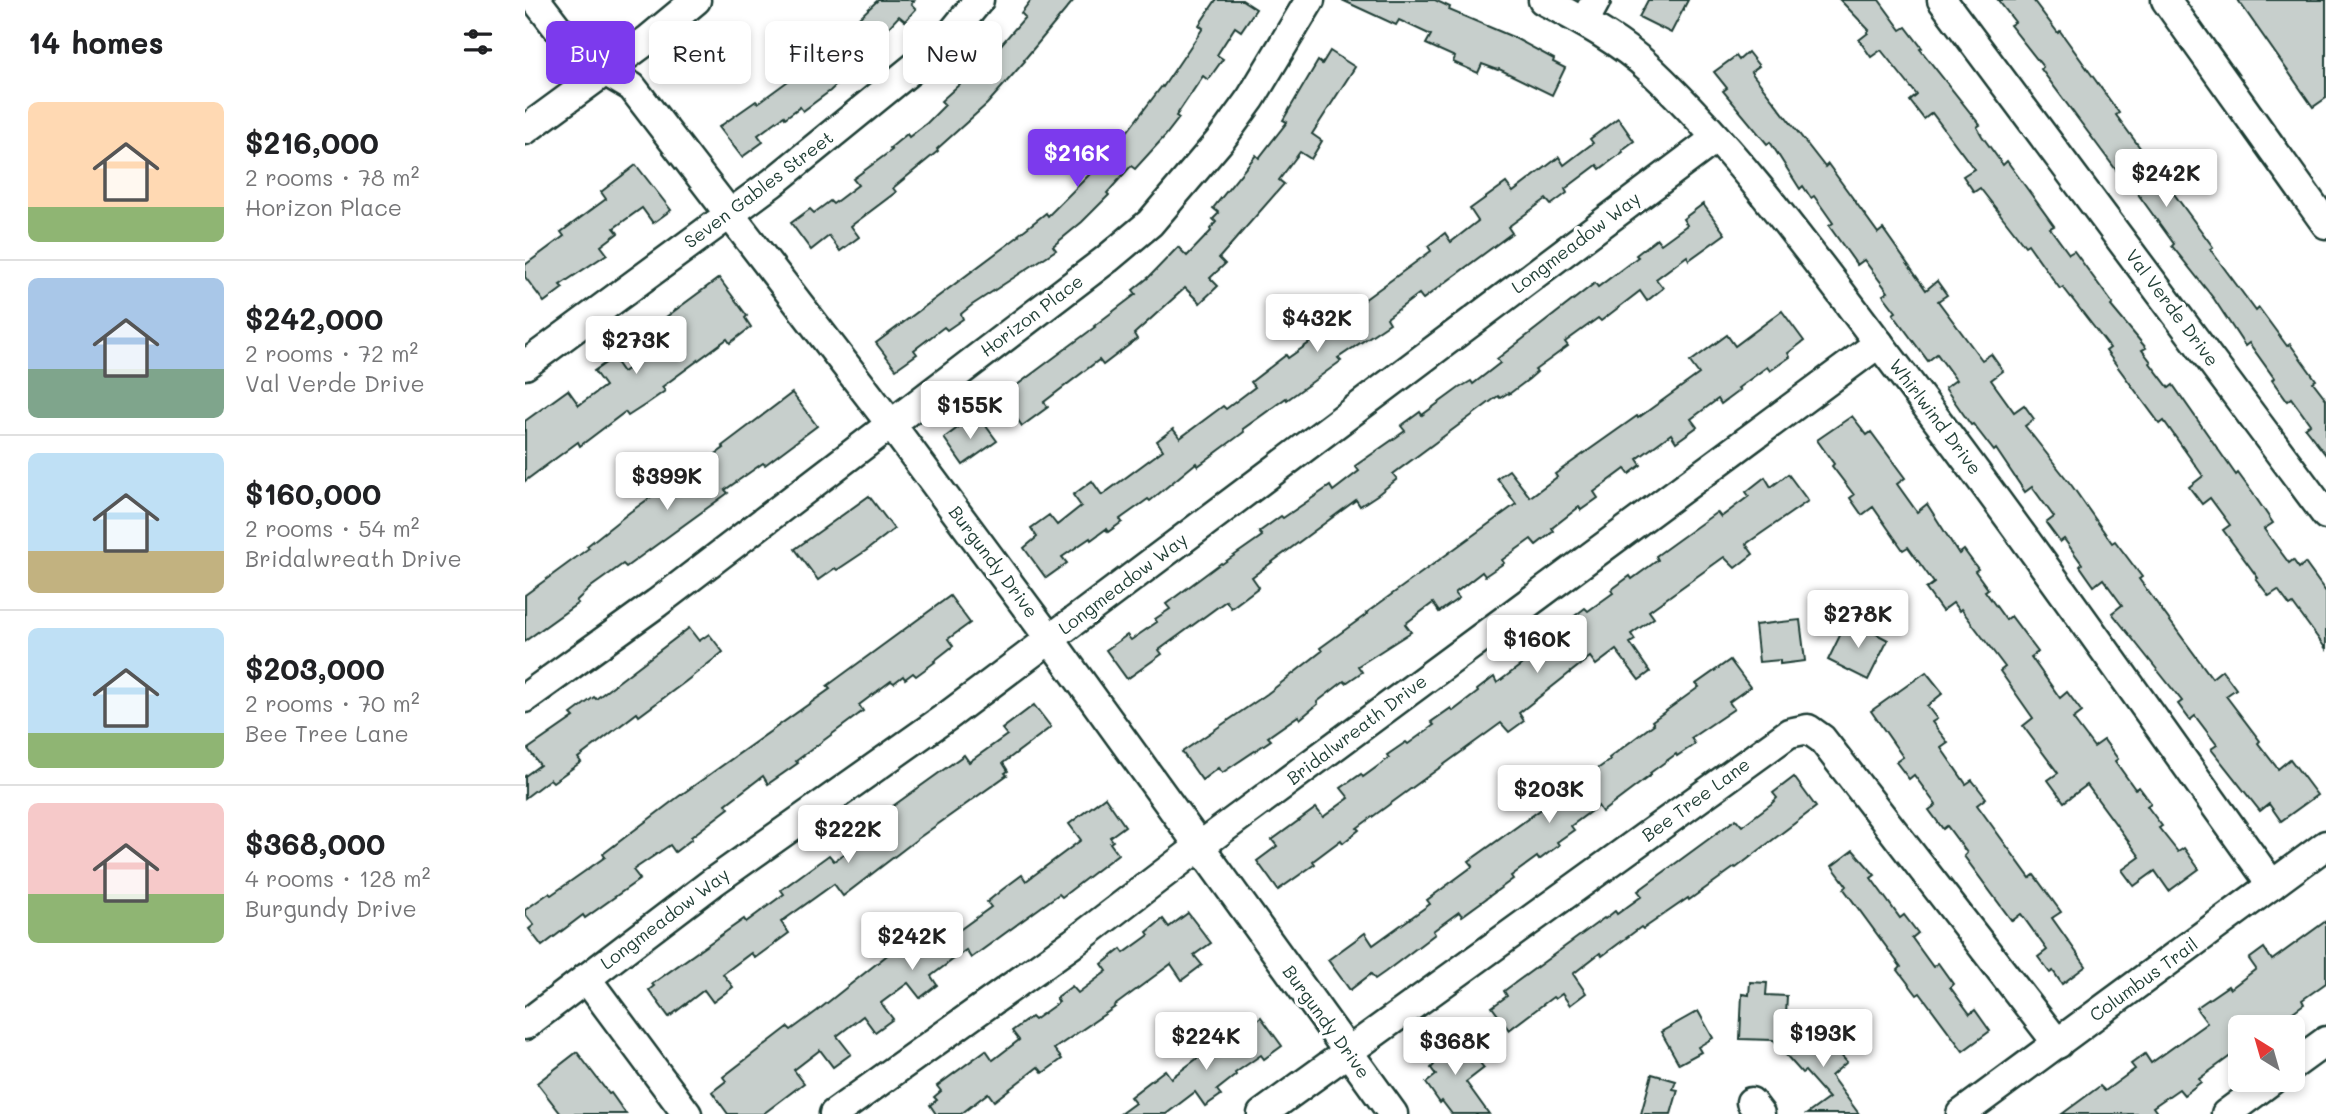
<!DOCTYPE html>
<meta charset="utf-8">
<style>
:root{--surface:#fff;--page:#f6f6f6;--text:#202124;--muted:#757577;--line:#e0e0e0;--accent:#7c3aed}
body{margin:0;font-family:Mali,sans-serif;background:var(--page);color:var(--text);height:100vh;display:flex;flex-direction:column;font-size:26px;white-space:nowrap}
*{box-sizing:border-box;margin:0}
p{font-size:23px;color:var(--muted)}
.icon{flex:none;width:38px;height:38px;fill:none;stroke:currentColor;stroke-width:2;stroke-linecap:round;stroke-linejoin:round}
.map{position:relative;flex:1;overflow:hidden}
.side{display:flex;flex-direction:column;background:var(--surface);width:525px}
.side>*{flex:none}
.guide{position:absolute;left:21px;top:21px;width:665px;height:63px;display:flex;gap:14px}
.needle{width:46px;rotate:323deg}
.tools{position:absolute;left:1703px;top:1015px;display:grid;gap:14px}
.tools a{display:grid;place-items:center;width:77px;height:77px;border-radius:10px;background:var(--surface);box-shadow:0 4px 10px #0003;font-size:35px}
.price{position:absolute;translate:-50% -60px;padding:0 16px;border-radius:7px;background:#fff;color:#222;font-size:23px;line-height:46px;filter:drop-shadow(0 2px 4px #0008)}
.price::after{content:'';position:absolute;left:50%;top:42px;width:21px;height:16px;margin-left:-10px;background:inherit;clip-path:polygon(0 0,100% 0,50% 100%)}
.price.current{background:var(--accent);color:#fff}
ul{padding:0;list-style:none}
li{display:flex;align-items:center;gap:21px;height:175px;padding:0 28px}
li+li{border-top:2px solid var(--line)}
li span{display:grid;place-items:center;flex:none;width:196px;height:140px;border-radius:10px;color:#555}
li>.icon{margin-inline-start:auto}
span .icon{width:84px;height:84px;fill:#fffc;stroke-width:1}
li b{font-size:30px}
h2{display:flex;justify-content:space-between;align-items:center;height:84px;padding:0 28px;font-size:30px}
.pill{padding:0 24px;border-radius:10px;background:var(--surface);box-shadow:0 4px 10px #0003;font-size:24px;line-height:63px}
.pill.current{background:var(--accent);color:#fff}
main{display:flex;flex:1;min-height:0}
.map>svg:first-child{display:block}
.building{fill:#c7cfcc;stroke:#1f3d34;stroke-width:2}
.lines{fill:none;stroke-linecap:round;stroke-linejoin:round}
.minor-casing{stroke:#1f3d34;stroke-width:33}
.minor{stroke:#fff;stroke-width:28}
.labels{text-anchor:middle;stroke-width:7;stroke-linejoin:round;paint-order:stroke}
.street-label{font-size:18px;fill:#1f3d34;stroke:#fff}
</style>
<main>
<section class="side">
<h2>14 homes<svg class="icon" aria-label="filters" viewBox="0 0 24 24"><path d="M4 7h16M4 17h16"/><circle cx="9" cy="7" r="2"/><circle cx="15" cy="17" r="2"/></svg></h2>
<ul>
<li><span style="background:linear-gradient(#ffd9b3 75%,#8fb573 0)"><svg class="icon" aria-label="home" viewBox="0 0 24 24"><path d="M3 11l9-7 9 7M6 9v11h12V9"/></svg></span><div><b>$216,000</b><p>2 rooms · 78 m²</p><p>Horizon Place</p></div></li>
<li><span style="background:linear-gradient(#a9c7e8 65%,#7fa58c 0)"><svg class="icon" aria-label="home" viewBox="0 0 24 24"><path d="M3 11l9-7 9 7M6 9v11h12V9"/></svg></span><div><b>$242,000</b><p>2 rooms · 72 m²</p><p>Val Verde Drive</p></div></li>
<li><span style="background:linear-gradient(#bfe0f5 70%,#c2b280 0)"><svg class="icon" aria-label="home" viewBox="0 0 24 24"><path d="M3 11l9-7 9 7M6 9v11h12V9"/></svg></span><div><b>$160,000</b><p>2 rooms · 54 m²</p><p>Bridalwreath Drive</p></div></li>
<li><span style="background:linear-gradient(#bfe0f5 75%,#8fb573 0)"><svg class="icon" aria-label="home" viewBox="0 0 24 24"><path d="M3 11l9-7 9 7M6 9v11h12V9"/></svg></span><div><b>$203,000</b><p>2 rooms · 70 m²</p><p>Bee Tree Lane</p></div></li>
<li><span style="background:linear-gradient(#f6c9c9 65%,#8fb573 0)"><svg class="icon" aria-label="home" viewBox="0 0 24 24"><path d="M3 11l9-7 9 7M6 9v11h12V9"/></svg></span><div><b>$368,000</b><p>4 rooms · 128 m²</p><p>Burgundy Drive</p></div></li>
</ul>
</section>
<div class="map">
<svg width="1801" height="1114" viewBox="0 0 1801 1114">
<rect width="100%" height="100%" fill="#fff"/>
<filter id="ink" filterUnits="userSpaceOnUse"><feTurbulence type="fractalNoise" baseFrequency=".0143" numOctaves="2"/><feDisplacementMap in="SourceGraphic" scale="14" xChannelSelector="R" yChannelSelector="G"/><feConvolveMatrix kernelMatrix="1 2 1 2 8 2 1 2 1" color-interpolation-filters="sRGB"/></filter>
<g filter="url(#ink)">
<g class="building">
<path d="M353,0H390L386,4L391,9L380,21L374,16L333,60L336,62L305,91L278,111L275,107L260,118L259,116L233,135L238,142L217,157L194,127L231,101L233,103L300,54L298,52Z"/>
<path d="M506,0H549L499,60L500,61L462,104L412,149L413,151L368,188L371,192L326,226L334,237L315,251L304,236L286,250L266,223L285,209L289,213L305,201L308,204L333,185L328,179L367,150L365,148L382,134L384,137L402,123L420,105L416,101L447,73L465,51L468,54L500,17L496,13Z"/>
<path d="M691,0H717L731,9L716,31L710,27L692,55L698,59L683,80L678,76L651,116L654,118L640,136L610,169L606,166L582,193L584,195L557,222L528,246L531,250L447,305L436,314L438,319L422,330L419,327L389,350L392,354L371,369L351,343L494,236L493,235L521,213L523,216L573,166L570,163L600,130L602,132L637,86L638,87L678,28L674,25Z"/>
<path d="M817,0H910L925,7L924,10L988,37L1029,59L1028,62L1040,68L1027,95L974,69L973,70L957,64L953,73L928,62L930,57L901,44L906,35L874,20L871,25Z"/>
<path d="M1123,0H1163L1146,33L1114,17Z"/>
<path d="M1315,0H1354L1376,30L1381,27L1397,48L1395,49L1455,125L1452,127L1457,136L1478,165L1482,161L1529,226L1525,228L1544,254L1549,251L1588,304L1586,306L1621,348L1617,350L1626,362L1625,363L1644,388L1648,385L1711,475L1713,473L1729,495L1748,523L1739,529L1752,547L1764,563L1768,560L1774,568L1780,563L1801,592V649L1768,604L1765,606L1753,590L1744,596L1731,579L1733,578L1698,530L1705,525L1685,498L1677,504L1664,487L1678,476L1639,421L1635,424L1581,351L1585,348L1538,287L1535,289L1503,244L1500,246L1455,188L1449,192L1438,176L1449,169L1407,113L1399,119L1385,101L1392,95L1356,50L1346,57L1334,40L1343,33L1342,32L1344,30Z"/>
<path d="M1473,0H1508L1533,33L1535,31L1594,113L1591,115L1688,247L1685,249L1731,311L1734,308L1762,346L1765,344L1791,380L1788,382L1801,399V455L1780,428L1785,424L1766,398L1762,401L1747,380L1749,378L1724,343L1720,346L1689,299L1647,246L1649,244L1600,176L1597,178L1516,69L1518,67L1485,25L1490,22Z"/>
<path d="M1713,0H1801V98L1788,107Z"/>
<path d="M805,51L830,67L787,134L797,141L786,159L775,152L754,180L759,184L694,258L700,264L685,278L693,286L675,303L660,288L609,334L612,339L578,365L574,360L519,402L523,407L497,426L480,401L484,399L480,394L570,327L569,326L611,294L608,290L624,277L653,247L662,256L686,231L685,229L691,222L688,219L694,213L688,208L731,155L734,158L762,122L758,120L793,61L797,64Z"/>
<path d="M1223,52L1234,66L1226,72L1300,167L1303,164L1353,233L1358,229L1401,290L1412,281L1422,295L1413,301L1457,360L1466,354L1478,371L1466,380L1489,412L1499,405L1509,419L1500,426L1547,486L1587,543L1590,541L1617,577L1614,579L1687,678L1697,670L1711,689L1701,696L1735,741L1733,743L1753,769L1765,759L1792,795L1756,821L1744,804L1735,811L1686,749L1692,745L1670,716L1665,720L1653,704L1657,701L1587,613L1597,605L1578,579L1569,586L1555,566L1557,564L1539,539L1535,542L1521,523L1529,517L1507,487L1500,492L1471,449L1469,451L1448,424L1446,425L1420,388L1431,380L1412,354L1403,361L1368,314L1371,312L1358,295L1363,292L1339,260L1332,265L1304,226L1308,223L1289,196L1286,198L1278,186L1275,189L1245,142L1242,144L1198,91L1202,88L1189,72L1211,56L1214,60Z"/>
<path d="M1093,118L1109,141L1097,150L1098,152L1075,169L1072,165L1040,189L1042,193L1026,205L1021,199L983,227L987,233L898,299L894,294L862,318L865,323L813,358L816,361L783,385L762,400L761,398L718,429L719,432L673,466L671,463L625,501L623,499L595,519L597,522L583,532L581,529L566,540L565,538L537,557L542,563L521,578L499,548L512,537L506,528L524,515L532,525L556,506L548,495L567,481L577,495L638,450L632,441L648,429L655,438L698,406L701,409L730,387L726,382L761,355L763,358L818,319L817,318L839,300L906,251L903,246L920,233L926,242L953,221L945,209L981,183L988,192L1034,157L1039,165L1068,143L1065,139Z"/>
<path d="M111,165L146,210L128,223L117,208L89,228L93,233L76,246L82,254L35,285L38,288L19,302L0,277V265L39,236L36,232L81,199L76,192Z"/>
<path d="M1178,204L1200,234L1164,260L1162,256L1131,279L1138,288L1122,301L1115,291L1076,321L1073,318L1040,342L1043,346L1010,370L1012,372L1004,379L984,394L983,393L975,398L973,396L868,474L872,479L852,495L835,506L831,500L727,577L734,587L706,608L701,601L634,650L637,654L602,679L581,650L602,635L606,640L632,622L630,619L645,609L641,604L696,563L697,564L737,536L734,532L756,516L758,518L805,486L808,491L834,471L830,466L880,431L876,426L895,412L897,415L934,388L946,381L948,384L975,363L972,359L1070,283L1073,287L1113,257L1111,255L1132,239L1136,244L1162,225L1158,219Z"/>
<path d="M194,278L222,316L220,318L226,327L205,343L202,339L137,387L140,391L120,405L103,416L100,412L55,446L53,442L0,481V421L43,390L54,405L80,386L69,371L88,358L98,372L125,353L114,337Z"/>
<path d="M1257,311L1279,341L1263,353L1265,357L1245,371L1242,367L1213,388L1215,390L1196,404L1193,399L1166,419L1172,427L1151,442L1146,434L1112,459L1116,465L1104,474L1100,469L1069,492L1073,498L1056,510L1054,507L1027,528L1029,531L1011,545L1006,539L977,560L979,563L960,576L957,572L930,593L934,598L914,612L908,603L880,624L886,632L833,666L837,672L821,683L819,681L792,702L793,704L775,719L773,716L743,737L746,740L697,773L693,768L677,780L657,752L742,694L797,651L795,648L842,614L841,613L991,504L972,478L984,470L1005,497L1032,477L1030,474L1112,416L1113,418L1174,374L1165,362L1202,335L1210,346Z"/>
<path d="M267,393L292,426L240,465L238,463L200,490L203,493L101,567L98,564L66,587L51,601L53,603L0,641V595L64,548L62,546L105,512L133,492L135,494L199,448L197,446Z"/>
<path d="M1327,416L1342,435L1346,432L1380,478L1372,484L1392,512L1402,504L1434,554L1439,550L1453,569L1450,571L1463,589L1460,591L1481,620L1486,616L1513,652L1506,657L1535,698L1542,692L1557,712L1548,719L1569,747L1579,740L1593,759L1590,761L1610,789L1614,787L1626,803L1622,806L1637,826L1634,828L1653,852L1659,848L1674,869L1644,891L1630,871L1609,886L1597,870L1615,857L1562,785L1539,802L1523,780L1533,773L1498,726L1508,718L1475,671L1480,667L1436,609L1434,611L1428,603L1417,611L1401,589L1409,583L1383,547L1378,550L1348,507L1337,515L1325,498L1329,495L1307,466L1309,464L1292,440Z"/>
<path d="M455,418L472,441L438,465L419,438L438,424L441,428Z"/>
<path d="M1263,474L1283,501L1221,544L1228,554L1210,568L1199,557L1124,611L1129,618L1106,634L1110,640L1105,643L1125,672L1114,680L1091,650L1071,665L1065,657L994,713L999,721L984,732L976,723L832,828L834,830L818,843L816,840L788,861L790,864L753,890L732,861L752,846L747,840L791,808L798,817L824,798L816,788L836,774L838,777L864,758L862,755L881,742L883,744L909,725L906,722L926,708L928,711L953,692L952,690L969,677L972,683L1000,662L996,656L1009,647L1014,654L1048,630L1042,622L1060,608L1063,611L1088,593L1086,590L1105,576L1107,579L1133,560L1131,556L1192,512L1196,517L1224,496L1221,492L1240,477L1246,487Z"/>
<path d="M344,496L369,529L342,550L312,570L310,568L293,580L270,549Z"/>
<path d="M425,596L445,623L423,639L428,646L409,661L410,662L391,676L388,673L380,679L378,676L369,683L366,681L334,705L338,711L271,761L273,763L243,784L238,776L201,804L204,808L166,837L167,839L150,852L145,845L108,870L115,879L60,918L58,915L17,946L4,929L9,925L0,914V910L24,893L26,895L80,857L78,854L153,797L305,689L302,686Z"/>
<path d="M1323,619L1363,640L1343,680L1303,660Z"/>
<path d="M1275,620L1280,661L1255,664V660L1234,662L1230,625Z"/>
<path d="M164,628L174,641L184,634L198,652L160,682L114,716L112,713L53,758L56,762L28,782L25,779L0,798V776L15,765L3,749L49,717L46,714L69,697L71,699Z"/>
<path d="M1205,660L1225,687L1204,702L1209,709L1166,738L1170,744L1152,756L1151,754L1125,773L1126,775L1077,812L1073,806L1046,826L1049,830L1032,842L1034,845L1014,860L1012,857L986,876L988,879L937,916L934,912L908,931L910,934L860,972L850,979L846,974L825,990L803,960L840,933L848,945L905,904L902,900L948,866L944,861L1085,760L1084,758L1129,724L1127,721L1174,687L1171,684Z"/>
<path d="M1401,672L1418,693L1402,706L1412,719L1407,722L1423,743L1416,748L1441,784L1447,780L1461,798L1452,805L1505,878L1509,875L1536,912L1527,918L1561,966L1537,984L1528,971L1525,973L1513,957L1522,950L1496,914L1487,921L1439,856L1442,853L1422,826L1418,829L1404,810L1411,805L1389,775L1384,779L1371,762L1378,757L1346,711Z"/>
<path d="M509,705L526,727L478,763L483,771L480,773L482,775L395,837L318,896L309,884L256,922L264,933L230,958L226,953L198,974L208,987L188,1002L179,990L144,1017L124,990L129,986L127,984L219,919L221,922L259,894L256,890L304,855L309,861L349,833L343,824L439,755L444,762L482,735L477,729Z"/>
<path d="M1269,777L1291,807L1211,868L1210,867L1164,900L1163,898L1118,929L1116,927L1077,956L1075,953L1048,974L1061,993L1045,1005L1037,994L1030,999L1028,997L984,1030L967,1007L982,996L979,991L1079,918L1080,919L1090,911L1092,914L1117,896L1113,891L1211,819L1217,826L1246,804L1252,798L1248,793Z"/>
<path d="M580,797L600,826L585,837L588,841L585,843L593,854L537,897L534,894L446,958L441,950L406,976L412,985L395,998L383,983L356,1003L368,1019L350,1032L338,1016L312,1036L326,1054L308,1067L295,1050L269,1070L279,1083L238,1114H203L187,1092L201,1081L198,1077L263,1027L266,1030L292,1011L380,941L386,949L404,936L411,947L466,907L462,902L478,889L497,875L501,881L556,840L544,824Z"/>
<path d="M1328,850L1350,875L1346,878L1375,918L1379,915L1393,933L1387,938L1408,967L1413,963L1428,984L1425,987L1445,1014L1450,1010L1465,1031L1438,1051L1395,993L1392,995L1373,970L1376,967L1319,889L1322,886L1307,866Z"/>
<path d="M663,913L686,943L669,955L677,965L657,980L646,964L589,1006L590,1007L529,1049L537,1059L518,1073L513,1067L469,1101L463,1093L436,1114H411L405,1105L412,1100L409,1097L416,1091L412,1086L461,1050L468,1060L494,1040L487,1031L506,1017L509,1020L534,1002L531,998L547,986L553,993L582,971L577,964L596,949L599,953L624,935L622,932L638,919L644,927Z"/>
<path d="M1801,921V983L1777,1000L1779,1004L1747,1027H1715V1049L1674,1079L1676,1082L1659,1095L1654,1089L1628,1107L1633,1114H1537L1575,1086L1580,1091L1610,1069L1606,1064L1620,1054L1626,1063L1682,1023L1671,1008L1703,986L1705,989L1731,969L1724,959L1739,948L1747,960Z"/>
<path d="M1225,982L1242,983L1241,995L1262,996L1259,1053L1248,1040L1215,1039L1217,994L1224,995Z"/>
<path d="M1173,1011L1188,1038L1173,1047L1176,1052L1154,1064L1136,1032Z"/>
<path d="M736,1017L757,1046L739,1059L736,1055L710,1073L711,1075L692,1090L696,1095L680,1106L670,1092L641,1114H595L610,1103L605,1097L640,1070L646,1078L690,1045L692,1049Z"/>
<path d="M1298,1022L1312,1038L1305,1043L1322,1062L1306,1076L1334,1114H1282L1304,1098L1280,1071L1277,1073L1261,1055Z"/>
<path d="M932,1033L959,1068L941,1082L964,1114H927L917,1101L915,1103L901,1083L911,1075L906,1068L909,1065L902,1055Z"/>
<path d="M52,1052L84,1094L86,1093L101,1114H36L12,1083Z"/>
<path d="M1127,1074L1151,1081L1148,1089L1153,1090L1146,1114H1116Z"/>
</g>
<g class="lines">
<g class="minor-casing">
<g id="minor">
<path d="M11,0L54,56L107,87L365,423L525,639L868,1114"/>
<path d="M1018,0C1055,20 1094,40 1125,69C1213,152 1286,254 1359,350C1493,525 1619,706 1747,885"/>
<path d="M1417,0L1801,515"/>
<path d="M1641,0L1801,224"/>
<path d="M1059,22L1071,0"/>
<path d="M0,130L124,39L171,0"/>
<path d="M0,365L247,183L419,43L454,0"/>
<path d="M0,698L132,603L582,259L625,223L697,138L726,98L785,0"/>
<path d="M61,978L162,1114"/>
<path d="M0,1025L188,882L424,715L1191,138"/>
<path d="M1768,1065L1801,1041"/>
<path d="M1226,1102L1235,1114"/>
<path d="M309,1114L548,943L675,846L1354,343"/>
<path d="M737,1114L1264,733L1283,729L1297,739L1533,1044"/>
<path d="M1436,1114L1801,845"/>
<path d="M1701,1114L1747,1080"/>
</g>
</g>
<use href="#minor" class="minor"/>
</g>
</g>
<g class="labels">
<g class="street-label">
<text transform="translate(234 190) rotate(-37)" y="6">Seven Gables Street</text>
<text transform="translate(1051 243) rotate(-37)" y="6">Longmeadow Way</text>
<text transform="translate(1647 308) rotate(53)" y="6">Val Verde Drive</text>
<text transform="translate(507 316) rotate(-37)" y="6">Horizon Place</text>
<text transform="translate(1410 417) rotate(53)" y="6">Whirlwind Drive</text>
<text transform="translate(468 562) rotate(53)" y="6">Burgundy Drive</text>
<text transform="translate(598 584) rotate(-37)" y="6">Longmeadow Way</text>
<text transform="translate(832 730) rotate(-37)" y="6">Bridalwreath Drive</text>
<text transform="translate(1171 800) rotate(-36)" y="6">Bee Tree Lane</text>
<text transform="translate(140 919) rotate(-37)" y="6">Longmeadow Way</text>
<text transform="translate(1619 980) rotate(-36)" y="6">Columbus Trail</text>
<text transform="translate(801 1022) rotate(54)" y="6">Burgundy Drive</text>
</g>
</g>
</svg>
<div class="tools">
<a><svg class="needle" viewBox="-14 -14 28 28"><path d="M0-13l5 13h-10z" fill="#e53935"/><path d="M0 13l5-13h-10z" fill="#757577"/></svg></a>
</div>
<b class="price current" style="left:552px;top:189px">$216K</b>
<b class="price" style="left:1641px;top:209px">$242K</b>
<b class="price" style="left:792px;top:354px">$432K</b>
<b class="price" style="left:111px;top:376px">$273K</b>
<b class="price" style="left:445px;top:441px">$155K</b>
<b class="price" style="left:142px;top:512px">$399K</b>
<b class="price" style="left:1333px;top:650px">$278K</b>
<b class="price" style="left:1012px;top:675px">$160K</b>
<b class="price" style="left:1024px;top:825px">$203K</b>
<b class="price" style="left:323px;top:865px">$222K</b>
<b class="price" style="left:387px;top:972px">$242K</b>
<b class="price" style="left:1298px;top:1069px">$193K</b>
<b class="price" style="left:681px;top:1072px">$224K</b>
<b class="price" style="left:930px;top:1077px">$368K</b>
<div class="guide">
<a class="pill current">Buy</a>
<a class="pill">Rent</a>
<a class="pill">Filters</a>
<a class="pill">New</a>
</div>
</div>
</main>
